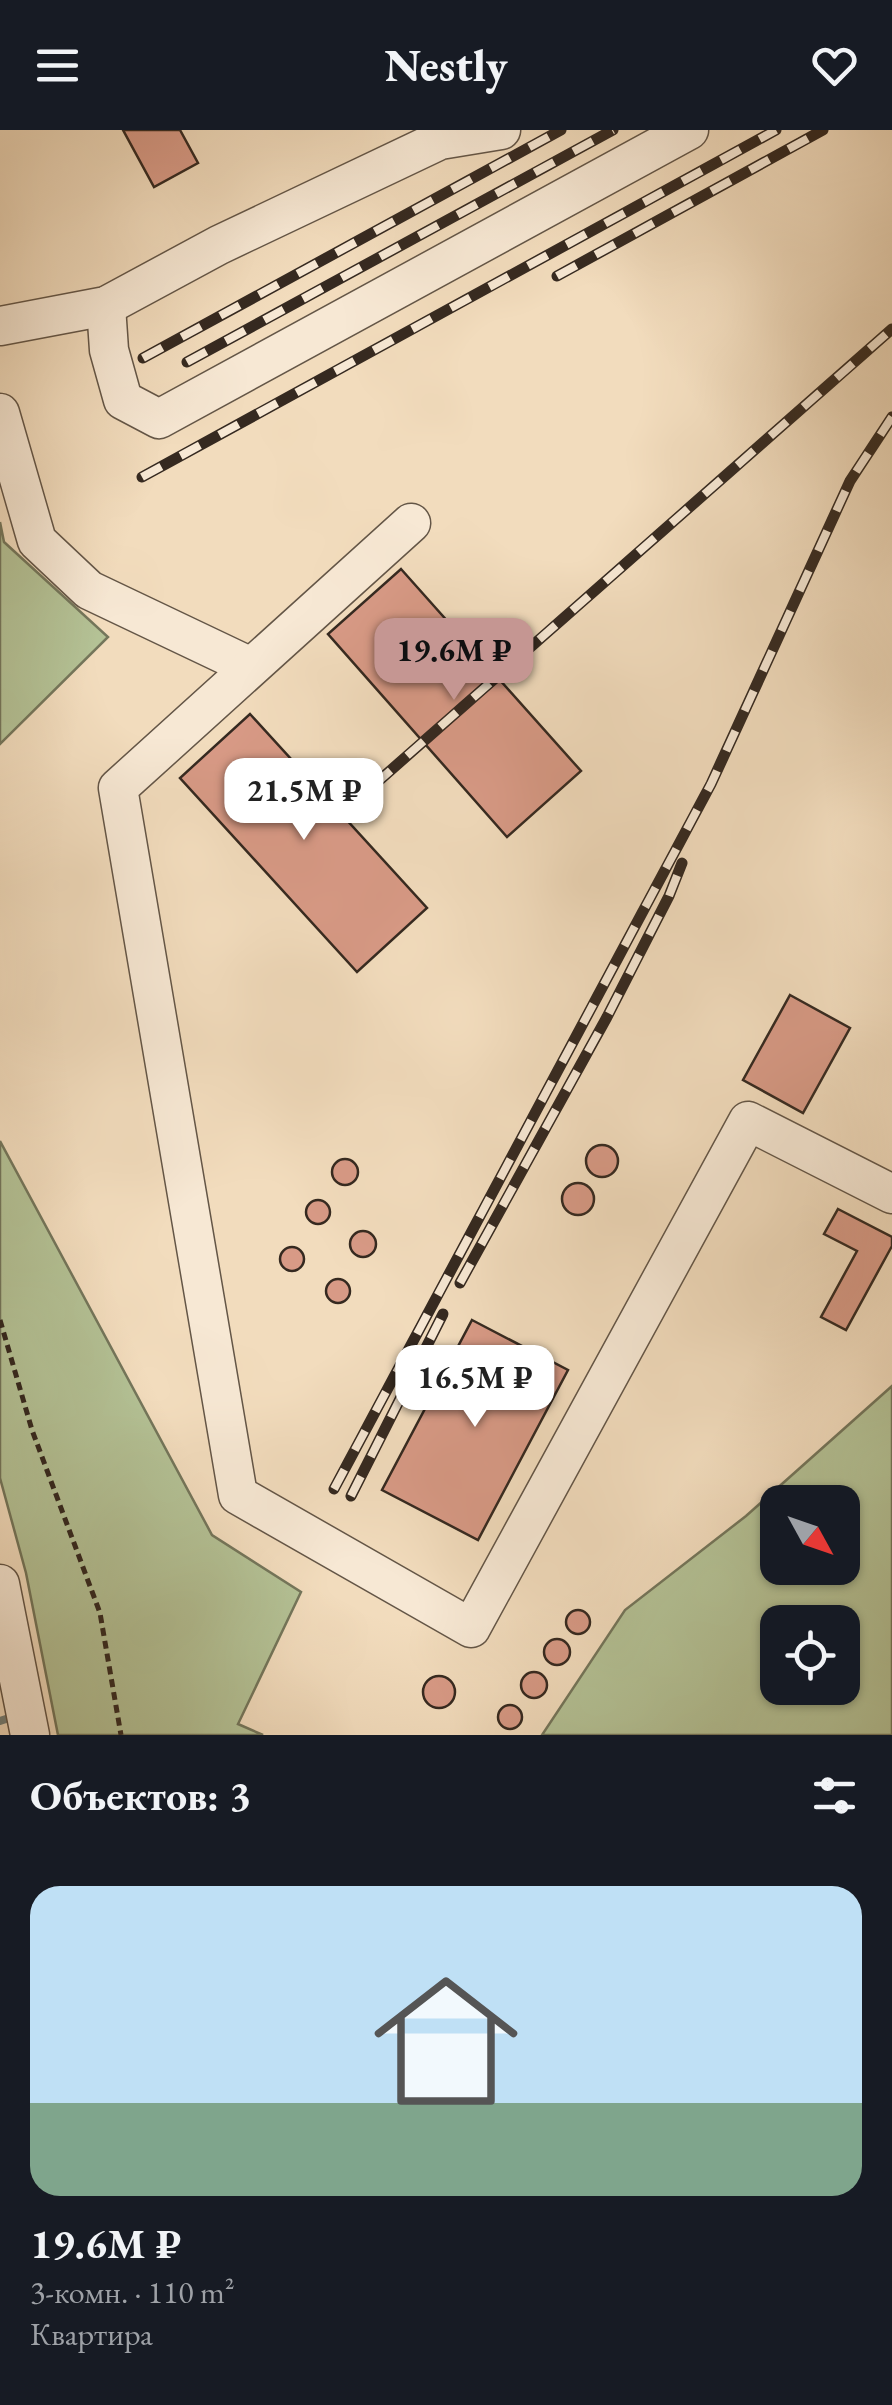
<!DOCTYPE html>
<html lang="ru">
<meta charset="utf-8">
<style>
:root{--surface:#171b24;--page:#242831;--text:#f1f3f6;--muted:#9ea1a6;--line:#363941;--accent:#c59692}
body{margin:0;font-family:"EB Garamond",serif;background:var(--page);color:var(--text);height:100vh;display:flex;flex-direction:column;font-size:38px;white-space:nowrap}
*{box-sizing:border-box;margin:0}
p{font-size:32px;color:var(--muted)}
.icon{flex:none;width:55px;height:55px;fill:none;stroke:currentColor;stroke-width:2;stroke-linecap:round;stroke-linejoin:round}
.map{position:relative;height:1605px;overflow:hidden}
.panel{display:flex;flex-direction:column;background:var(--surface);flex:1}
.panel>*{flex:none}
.needle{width:65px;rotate:130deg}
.tools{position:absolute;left:760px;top:1355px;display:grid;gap:20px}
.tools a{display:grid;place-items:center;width:100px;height:100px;border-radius:20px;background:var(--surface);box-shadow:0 2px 8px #0004;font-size:50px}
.price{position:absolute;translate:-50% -85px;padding:0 22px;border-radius:20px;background:#fff;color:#222;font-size:32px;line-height:65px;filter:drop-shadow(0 2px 5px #0008)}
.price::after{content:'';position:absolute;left:50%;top:60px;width:30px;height:22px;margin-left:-15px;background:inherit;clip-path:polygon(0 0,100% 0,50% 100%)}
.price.current{background:var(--accent);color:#111}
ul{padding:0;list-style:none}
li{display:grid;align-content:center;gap:20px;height:530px;padding:0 30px}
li+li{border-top:2px solid var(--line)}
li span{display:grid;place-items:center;height:310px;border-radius:30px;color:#555}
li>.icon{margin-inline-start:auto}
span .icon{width:180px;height:180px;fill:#fffc;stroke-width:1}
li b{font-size:42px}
h2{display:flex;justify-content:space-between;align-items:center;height:120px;padding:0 30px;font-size:42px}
header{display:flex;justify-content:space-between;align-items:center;height:130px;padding:0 30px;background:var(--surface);font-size:45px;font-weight:800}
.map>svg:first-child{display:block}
.green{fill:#b4c296;stroke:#74765b;stroke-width:2.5;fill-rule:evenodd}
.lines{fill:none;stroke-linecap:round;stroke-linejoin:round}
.stream{stroke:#73807b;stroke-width:8}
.building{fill:#d89a86;stroke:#352920;stroke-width:2.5}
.minor-casing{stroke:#645647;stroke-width:41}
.path{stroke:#352920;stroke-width:5;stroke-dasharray:8 5;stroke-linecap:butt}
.minor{stroke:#f7e8d4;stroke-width:38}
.rail-casing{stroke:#352920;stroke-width:11}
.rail{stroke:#f7e8d4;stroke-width:8;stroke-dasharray:22;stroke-linecap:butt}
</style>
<header><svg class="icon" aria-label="menu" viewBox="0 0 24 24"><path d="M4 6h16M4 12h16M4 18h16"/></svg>Nestly<svg class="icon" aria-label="heart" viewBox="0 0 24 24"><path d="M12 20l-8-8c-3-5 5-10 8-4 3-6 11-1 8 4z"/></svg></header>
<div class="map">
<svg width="892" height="1605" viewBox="0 0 892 1605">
<rect width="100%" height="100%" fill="#f2dcbd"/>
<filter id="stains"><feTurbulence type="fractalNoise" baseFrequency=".002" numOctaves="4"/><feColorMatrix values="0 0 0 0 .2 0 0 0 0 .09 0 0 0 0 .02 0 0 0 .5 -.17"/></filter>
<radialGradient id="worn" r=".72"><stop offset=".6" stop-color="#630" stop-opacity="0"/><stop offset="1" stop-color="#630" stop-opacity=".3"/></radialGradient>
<g class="green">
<path d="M0,392L4,412L108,507L0,614Z"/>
<path d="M0,1011L212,1405L301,1462L238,1594L263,1605H58L26,1443L0,1348Z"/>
<path d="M892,1256V1605H542L625,1480L746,1386ZM842,1372V1438H778V1372ZM842,1492V1558H778V1492Z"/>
</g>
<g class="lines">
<path class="stream" d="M0,1591L12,1587"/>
</g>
<g class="building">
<path d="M123,0H180L198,33L154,57Z"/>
<path d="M401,439L581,641L507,707L328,504Z"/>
<path d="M250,584L427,778L357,842L180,648Z"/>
<path d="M790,865L850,898L803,983L743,950Z"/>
<circle cx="602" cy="1031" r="16"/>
<circle cx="345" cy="1042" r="13"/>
<circle cx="578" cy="1069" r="16"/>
<circle cx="318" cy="1082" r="12"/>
<path d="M838,1079L892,1107V1116L846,1200L821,1187L857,1121L824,1104Z"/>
<circle cx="363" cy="1114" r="13"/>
<circle cx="292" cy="1129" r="12"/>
<circle cx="338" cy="1161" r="12"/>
<path d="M472,1190L568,1240L478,1410L382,1360Z"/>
<circle cx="578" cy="1492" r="12"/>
<circle cx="557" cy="1522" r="13"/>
<circle cx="534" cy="1555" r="13"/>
<circle cx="439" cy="1562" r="16"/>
<circle cx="510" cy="1587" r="12"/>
</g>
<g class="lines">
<g class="minor-casing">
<g id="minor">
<path d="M106,176L109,220L123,270L159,289L689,0"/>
<path d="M0,196L106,176L219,115L440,10L501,0"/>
<path d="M0,283L37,411L89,460L251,537"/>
<path d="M411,393L118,658L238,1365L471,1498L748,991L892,1064"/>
<path d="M0,1454L30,1605"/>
</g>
</g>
<path class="path" d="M0,1190L32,1300L100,1483L121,1605"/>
<use href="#minor" class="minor"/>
<g class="rail-casing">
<g id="rail">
<path d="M557,146L823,0"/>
<path d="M143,228L561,0"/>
<path d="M187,232L613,0"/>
<path d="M142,347L776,0"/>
<path d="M341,684L892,199"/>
<path d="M460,1153L607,887L669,766L682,733"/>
<path d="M334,1359L711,654L850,351L892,287"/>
<path d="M351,1366L443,1184"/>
</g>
</g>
<use href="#rail" class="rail"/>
</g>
<rect width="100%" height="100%" filter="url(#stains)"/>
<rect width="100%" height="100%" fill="url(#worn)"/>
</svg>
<div class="tools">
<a><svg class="needle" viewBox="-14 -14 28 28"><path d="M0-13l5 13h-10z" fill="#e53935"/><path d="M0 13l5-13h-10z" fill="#9ea1a6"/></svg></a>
<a><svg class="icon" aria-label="locate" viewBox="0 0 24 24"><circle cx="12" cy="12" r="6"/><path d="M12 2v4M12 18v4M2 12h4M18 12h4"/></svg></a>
</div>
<b class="price current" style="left:454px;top:573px">19.6M ₽</b>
<b class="price" style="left:304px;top:713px">21.5M ₽</b>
<b class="price" style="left:475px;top:1300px">16.5M ₽</b>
</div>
<section class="panel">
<h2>Объектов: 3<svg class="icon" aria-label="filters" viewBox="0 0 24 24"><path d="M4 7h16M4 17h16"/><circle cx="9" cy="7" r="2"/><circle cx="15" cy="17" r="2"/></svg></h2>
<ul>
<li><span style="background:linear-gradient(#bfe0f5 70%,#7fa58c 0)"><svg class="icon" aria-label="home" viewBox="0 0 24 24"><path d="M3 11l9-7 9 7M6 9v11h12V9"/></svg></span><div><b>19.6M ₽</b><p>3-комн. · 110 m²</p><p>Квартира</p></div></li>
</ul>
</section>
